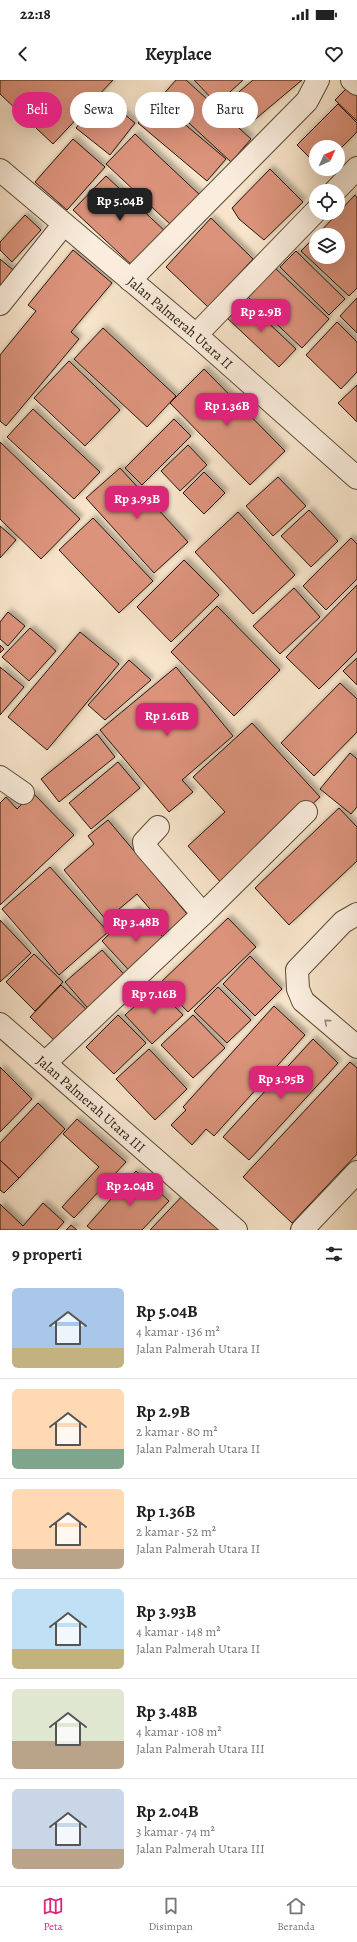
<!DOCTYPE html>
<html lang="id">
<meta charset="utf-8">
<style>
:root{--surface:#fff;--page:#f6f6f6;--text:#222;--muted:#767676;--line:#e0e0e0;--accent:#db2777}
body{margin:0;font-family:Alegreya,serif;background:var(--page);color:var(--text);height:100vh;display:flex;flex-direction:column;font-size:15px;white-space:nowrap}
*{box-sizing:border-box;margin:0}
p{font-size:13px;color:var(--muted)}
.icon{flex:none;width:22px;height:22px;fill:none;stroke:currentColor;stroke-width:2;stroke-linecap:round;stroke-linejoin:round}
.map{position:relative;height:1150px;overflow:hidden}
.drawer{display:flex;flex-direction:column;background:var(--surface);flex:1}
.drawer>*{flex:none}
.guide{position:absolute;left:12px;top:12px;width:333px;height:36px;display:flex;gap:8px}
.needle{width:26px;rotate:45deg}
.controls{position:absolute;left:309px;top:60px;display:grid;gap:8px}
.controls a{display:grid;place-items:center;width:36px;height:36px;border-radius:50%;background:var(--surface);box-shadow:0 4px 16px #0002;font-size:20px}
.price{position:absolute;translate:-50% -34px;padding:0 9px;border-radius:8px;background:var(--accent);color:#fff;font-size:13px;line-height:26px;filter:drop-shadow(0 1px 2px #0008)}
.price::after{content:'';position:absolute;left:50%;top:24px;width:12px;height:9px;margin-left:-6px;background:inherit;clip-path:polygon(0 0,100% 0,50% 100%)}
.price.on{background:#222;color:#fff}
ul{padding:0;list-style:none}
li{display:flex;align-items:center;gap:12px;height:100px;padding:0 12px}
li+li{border-top:1px solid var(--line)}
li span{display:grid;place-items:center;flex:none;width:112px;height:80px;border-radius:6px;color:#555}
li>.icon{margin-inline-start:auto}
span .icon{width:48px;height:48px;fill:#fffc;stroke-width:1}
li b{font-size:17px}
h2{display:flex;justify-content:space-between;align-items:center;height:48px;padding:0 12px;font-size:17px}
.pill{padding:0 14px;border-radius:18px;background:var(--surface);box-shadow:0 4px 16px #0002;font-size:14px;line-height:36px}
.pill.on{background:var(--accent);color:#fff}
.status{display:flex;justify-content:space-between;align-items:center;height:28px;padding:0 20px;background:var(--surface);direction:ltr}
.status svg{height:11px;fill:currentColor}
header{display:flex;justify-content:space-between;align-items:center;height:52px;padding:0 12px;background:var(--surface);font-size:18px;font-weight:700}
.tabs{display:flex;justify-content:space-around;align-items:center;height:56px;border-top:1px solid var(--line);background:var(--surface);font-size:11px;color:var(--muted)}
.tabs a{display:grid;justify-items:center;gap:2px}
.tabs .on{color:var(--accent)}
.map>svg:first-child{display:block}
.building{fill:#db937b;stroke:#251808;filter:url(#shadow)}
.lines{fill:none;stroke-linecap:round;stroke-linejoin:round}
.minor-casing{stroke:#5a4b38;stroke-width:24}
.minor{stroke:#faeddd;stroke-width:22}
.oneway{stroke:#9a8d7d}
.labels{text-anchor:middle;stroke-width:3;stroke-linejoin:round;paint-order:stroke}
.street-label{font-size:14px;fill:#251808;stroke:#faeddd}
</style>
<div class="status"><b>22:18</b><svg viewBox="0 0 49 12"><path d="M0 12V9h3v3zM5 12V6h3v6zM10 12V3h3v9zM15 12V0h3v12zM26 1h20v11H26zM47 4h2v5h-2z"/></svg></div>
<header><svg class="icon" aria-label="back" viewBox="0 0 24 24"><path d="M15 5l-7 7 7 7"/></svg>Keyplace<svg class="icon" aria-label="heart" viewBox="0 0 24 24"><path d="M12 20l-8-8c-3-5 5-10 8-4 3-6 11-1 8 4z"/></svg></header>
<div class="map">
<svg width="357" height="1150" viewBox="0 0 357 1150">
<defs>
<filter id="shadow"><feDropShadow dx="3.5" dy="-3.5" stdDeviation="2" flood-color="#0004"/></filter>
</defs>
<rect width="100%" height="100%" fill="#f7e4ca"/>
<filter id="stains"><feTurbulence type="fractalNoise" baseFrequency=".005" numOctaves="4"/><feColorMatrix values="0 0 0 0 .2 0 0 0 0 .09 0 0 0 0 .02 0 0 0 .5 -.17"/></filter>
<radialGradient id="worn" r=".72"><stop offset=".6" stop-color="#630" stop-opacity="0"/><stop offset="1" stop-color="#630" stop-opacity=".3"/></radialGradient>
<g class="building">
<path d="M0,0H113L53,64L0,14Z"/>
<path d="M176,0H186L251,59L231,82L161,17Z"/>
<path d="M194,0H243L217,24Z"/>
<path d="M253,0H302L246,47L226,23Z"/>
<path d="M353,2L357,6V41L335,20Z"/>
<path d="M102,16L135,43L110,75L76,48Z"/>
<path d="M156,20L226,79L207,101L138,43Z"/>
<path d="M338,24L357,43V52L338,71V67H316V84L297,65Z"/>
<path d="M135,54L201,116L172,146L106,84Z"/>
<path d="M73,59L105,87L67,130L35,102Z"/>
<path d="M270,89L303,122L264,160L239,139L232,128Z"/>
<path d="M106,96L167,153L135,188L73,130Z"/>
<path d="M355,115L357,118V208L349,216L301,171L316,156V177H338V155H317Z"/>
<path d="M25,135L41,150L12,182L0,170V162Z"/>
<path d="M211,138L253,179L208,227L166,187Z"/>
<path d="M73,170L112,203L71,252L79,259L6,346L0,341V275L36,231L28,225Z"/>
<path d="M296,171L345,219L329,235L280,187Z"/>
<path d="M0,179L19,195L0,218Z"/>
<path d="M274,187L329,239L302,268L247,216Z"/>
<path d="M357,218V253L340,236Z"/>
<path d="M243,219L296,269L279,287L226,237Z"/>
<path d="M337,242L357,262V292L341,309L306,275Z"/>
<path d="M103,248L176,316L147,347L74,279Z"/>
<path d="M69,281L120,330L85,366L34,318Z"/>
<path d="M204,289L285,371L250,405L170,323Z"/>
<path d="M357,305V342L338,323Z"/>
<path d="M33,329L100,392L74,419L7,357Z"/>
<path d="M174,339L191,356L142,405L125,388Z"/>
<path d="M0,362L80,439L41,479L0,439Z"/>
<path d="M188,365L207,385L180,411L161,391Z"/>
<path d="M120,388L188,462L154,493L86,418Z"/>
<path d="M204,392L225,413L204,434L183,413Z"/>
<path d="M278,397L306,426L273,456L246,426Z"/>
<path d="M309,430L338,461L311,487L281,456Z"/>
<path d="M238,432L295,495L253,534L195,472Z"/>
<path d="M93,438L153,501L119,533L59,470Z"/>
<path d="M0,446L16,460L0,478Z"/>
<path d="M351,458L357,464V499L326,530L303,506Z"/>
<path d="M184,480L219,515L171,562L137,527Z"/>
<path d="M357,505V571L319,609L286,577Z"/>
<path d="M294,508L320,537L280,574L253,546Z"/>
<path d="M217,526L280,590L234,636L171,572Z"/>
<path d="M8,532L25,546L8,566L0,559V542Z"/>
<path d="M30,548L56,571L29,601L2,577Z"/>
<path d="M80,552L119,584L47,670L8,637Z"/>
<path d="M0,565L4,569L0,573Z"/>
<path d="M357,578V605L343,591Z"/>
<path d="M129,580L151,600L105,640L88,625Z"/>
<path d="M0,587L24,607L0,635Z"/>
<path d="M176,587L233,656L182,700L193,712L169,732L100,650Z"/>
<path d="M340,603L357,619V652L314,696L281,663Z"/>
<path d="M252,643L320,717L224,806L188,766L225,732L193,697Z"/>
<path d="M97,654L115,677L59,722L41,699Z"/>
<path d="M350,673L357,679V727L351,734L320,709Z"/>
<path d="M118,682L140,708L91,749L69,723Z"/>
<path d="M33,713L74,755L0,825V723L6,717L17,729Z"/>
<path d="M339,728L357,747V781L289,845L255,808Z"/>
<path d="M108,740L193,841L174,857L137,814L106,840L64,790L94,764L88,756Z"/>
<path d="M50,787L108,852L59,895L2,829Z"/>
<path d="M136,829L170,864L135,897L102,861Z"/>
<path d="M228,838L256,867L188,932L160,903Z"/>
<path d="M0,840L31,873L0,902Z"/>
<path d="M102,870L130,901L93,934L65,902Z"/>
<path d="M34,874L63,902L35,931L6,902Z"/>
<path d="M250,876L282,909L255,936L223,904Z"/>
<path d="M61,905L91,934L60,966L30,937Z"/>
<path d="M156,907L183,935L152,964L125,935Z"/>
<path d="M218,907L251,940L227,963L194,931Z"/>
<path d="M274,926L305,955L214,1056L206,1049L192,1065L171,1045L186,1030L183,1027Z"/>
<path d="M118,935L146,963L114,994L86,967Z"/>
<path d="M193,935L225,968L193,998L161,965Z"/>
<path d="M313,959L338,983L249,1080L223,1057Z"/>
<path d="M149,969L187,1009L155,1040L116,999Z"/>
<path d="M350,982L357,988V1074L292,1143L243,1097Z"/>
<path d="M0,987L32,1019L0,1052Z"/>
<path d="M38,1023L65,1049L19,1098L0,1080V1063Z"/>
<path d="M77,1039L126,1082L74,1138L62,1127L99,1087L63,1054Z"/>
<path d="M0,1080L19,1098L4,1113L0,1110Z"/>
<path d="M136,1091L169,1121L142,1150H92L87,1146Z"/>
<path d="M186,1112L224,1150H150Z"/>
<path d="M43,1123L64,1142L57,1150H0V1124L23,1146Z"/>
<path d="M71,1145L77,1150H66Z"/>
</g>
<g class="lines">
<g class="minor-casing">
<g id="minor">
<path d="M352,0L357,4"/>
<path id="s1" d="M0,90L196,255L357,398"/>
<path d="M335,111L357,88"/>
<path d="M130,200L307,21L318,0"/>
<path d="M0,224L64,144"/>
<path d="M196,255L316,131"/>
<path d="M0,697L23,713"/>
<path d="M158,747L144,762L145,767L203,834"/>
<path d="M357,834L343,842L297,890L298,909L303,921L357,967"/>
<path id="s2" d="M0,944L236,1150"/>
<path d="M45,983L203,834L306,732"/>
<path d="M302,1150L357,1092"/>
</g>
</g>
<use href="#minor" class="minor"/>
</g>
<defs><path id="oneway-chevron" d="M-2-3.5L2.5 0L-2 3.5" fill="none" stroke-width="1.6" stroke-linecap="round" stroke-linejoin="round"/></defs>
<use class="oneway" href="#oneway-chevron" transform="translate(327 942) rotate(-140)"/>
<g class="labels">
<g class="street-label">
<text dy="5" stroke="none"><textPath href="#s1" startOffset="236">Jalan Palmerah Utara II</textPath></text>
<text dy="5" stroke="none"><textPath href="#s2" startOffset="121">Jalan Palmerah Utara III</textPath></text>
</g>
</g>
<rect width="100%" height="100%" filter="url(#stains)"/>
<rect width="100%" height="100%" fill="url(#worn)"/>
</svg>
<div class="controls">
<a><svg class="needle" viewBox="-14 -14 28 28"><path d="M0-13l5 13h-10z" fill="#e53935"/><path d="M0 13l5-13h-10z" fill="#767676"/></svg></a>
<a><svg class="icon" aria-label="locate" viewBox="0 0 24 24"><circle cx="12" cy="12" r="6"/><path d="M12 2v4M12 18v4M2 12h4M18 12h4"/></svg></a>
<a><svg class="icon" aria-label="layers" viewBox="0 0 24 24"><path d="M12 4l9 5-9 5-9-5zM3 14l9 5 9-5"/></svg></a>
</div>
<b class="price on" style="left:120px;top:142px">Rp 5.04B</b>
<b class="price" style="left:261px;top:253px">Rp 2.9B</b>
<b class="price" style="left:227px;top:347px">Rp 1.36B</b>
<b class="price" style="left:137px;top:440px">Rp 3.93B</b>
<b class="price" style="left:167px;top:657px">Rp 1.61B</b>
<b class="price" style="left:136px;top:863px">Rp 3.48B</b>
<b class="price" style="left:154px;top:935px">Rp 7.16B</b>
<b class="price" style="left:281px;top:1020px">Rp 3.95B</b>
<b class="price" style="left:130px;top:1127px">Rp 2.04B</b>
<div class="guide">
<a class="pill on">Beli</a>
<a class="pill">Sewa</a>
<a class="pill">Filter</a>
<a class="pill">Baru</a>
</div>
</div>
<section class="drawer">
<h2>9 properti<svg class="icon" aria-label="filters" viewBox="0 0 24 24"><path d="M4 7h16M4 17h16"/><circle cx="9" cy="7" r="2"/><circle cx="15" cy="17" r="2"/></svg></h2>
<ul>
<li><span style="background:linear-gradient(#a9c7e8 75%,#c2b280 0)"><svg class="icon" aria-label="home" viewBox="0 0 24 24"><path d="M3 11l9-7 9 7M6 9v11h12V9"/></svg></span><div><b>Rp 5.04B</b><p>4 kamar · 136 m²</p><p>Jalan Palmerah Utara II</p></div></li>
<li><span style="background:linear-gradient(#ffd9b3 75%,#7fa58c 0)"><svg class="icon" aria-label="home" viewBox="0 0 24 24"><path d="M3 11l9-7 9 7M6 9v11h12V9"/></svg></span><div><b>Rp 2.9B</b><p>2 kamar · 80 m²</p><p>Jalan Palmerah Utara II</p></div></li>
<li><span style="background:linear-gradient(#ffd9b3 75%,#b9a48a 0)"><svg class="icon" aria-label="home" viewBox="0 0 24 24"><path d="M3 11l9-7 9 7M6 9v11h12V9"/></svg></span><div><b>Rp 1.36B</b><p>2 kamar · 52 m²</p><p>Jalan Palmerah Utara II</p></div></li>
<li><span style="background:linear-gradient(#bfe0f5 75%,#c2b280 0)"><svg class="icon" aria-label="home" viewBox="0 0 24 24"><path d="M3 11l9-7 9 7M6 9v11h12V9"/></svg></span><div><b>Rp 3.93B</b><p>4 kamar · 148 m²</p><p>Jalan Palmerah Utara II</p></div></li>
<li><span style="background:linear-gradient(#dfe7d0 65%,#b9a48a 0)"><svg class="icon" aria-label="home" viewBox="0 0 24 24"><path d="M3 11l9-7 9 7M6 9v11h12V9"/></svg></span><div><b>Rp 3.48B</b><p>4 kamar · 108 m²</p><p>Jalan Palmerah Utara III</p></div></li>
<li><span style="background:linear-gradient(#c9d6e8 75%,#b9a48a 0)"><svg class="icon" aria-label="home" viewBox="0 0 24 24"><path d="M3 11l9-7 9 7M6 9v11h12V9"/></svg></span><div><b>Rp 2.04B</b><p>3 kamar · 74 m²</p><p>Jalan Palmerah Utara III</p></div></li>
</ul>
</section>
<nav class="tabs">
<a class="on"><svg class="icon" aria-label="map" viewBox="0 0 24 24"><path d="M3 6l6-2 6 2 6-2v14l-6 2-6-2-6 2zM9 4v14M15 6v14"/></svg>Peta</a>
<a><svg class="icon" aria-label="saved" viewBox="0 0 24 24"><path d="M7 4h10v16l-5-4-5 4z"/></svg>Disimpan</a>
<a><svg class="icon" aria-label="home" viewBox="0 0 24 24"><path d="M3 11l9-7 9 7M6 9v11h12V9"/></svg>Beranda</a>
</nav>
